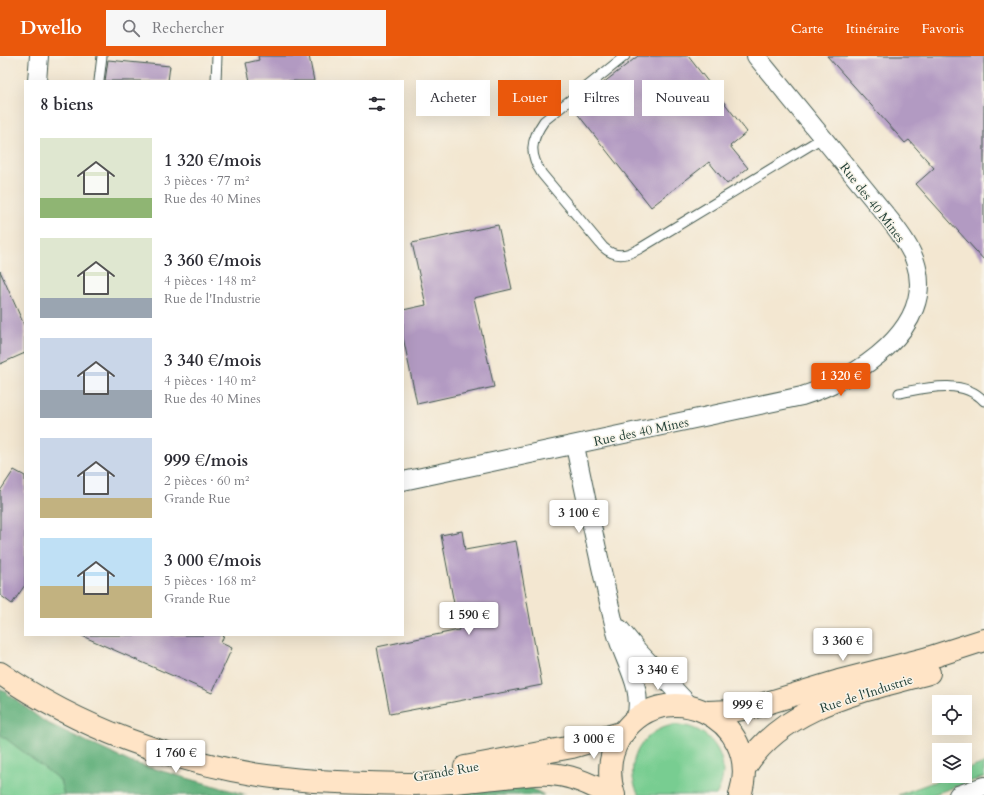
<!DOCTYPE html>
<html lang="fr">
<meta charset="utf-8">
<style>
:root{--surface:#fff;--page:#f7f7f7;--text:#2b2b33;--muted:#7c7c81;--accent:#ea580c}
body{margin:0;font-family:Cardo,serif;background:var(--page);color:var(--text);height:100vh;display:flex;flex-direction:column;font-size:15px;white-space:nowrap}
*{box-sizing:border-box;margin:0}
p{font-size:13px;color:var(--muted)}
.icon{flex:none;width:22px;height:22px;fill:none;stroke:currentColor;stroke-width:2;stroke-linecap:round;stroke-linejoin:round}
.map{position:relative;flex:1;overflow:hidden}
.drawer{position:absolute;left:24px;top:24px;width:380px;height:556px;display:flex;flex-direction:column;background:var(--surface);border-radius:0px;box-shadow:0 4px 16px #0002}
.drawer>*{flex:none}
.hud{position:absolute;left:416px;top:24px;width:380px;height:36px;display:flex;gap:8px}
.controls{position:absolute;left:932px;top:639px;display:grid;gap:8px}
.controls a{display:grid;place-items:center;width:40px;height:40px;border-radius:0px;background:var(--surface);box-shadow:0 4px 16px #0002;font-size:20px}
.price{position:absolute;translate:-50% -34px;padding:0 9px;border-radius:4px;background:#fff;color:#222;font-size:13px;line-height:26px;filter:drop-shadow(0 1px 2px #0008)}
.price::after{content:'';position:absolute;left:50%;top:24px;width:12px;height:9px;margin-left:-6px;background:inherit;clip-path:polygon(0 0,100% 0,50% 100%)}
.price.selected{background:var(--accent);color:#fff}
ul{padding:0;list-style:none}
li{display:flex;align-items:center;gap:12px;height:100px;padding:0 16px}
li span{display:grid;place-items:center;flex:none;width:112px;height:80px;border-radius:0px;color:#555}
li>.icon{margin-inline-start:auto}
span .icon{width:48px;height:48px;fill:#fffc;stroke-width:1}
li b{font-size:17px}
h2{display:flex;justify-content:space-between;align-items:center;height:48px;padding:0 16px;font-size:17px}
.pill{padding:0 14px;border-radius:0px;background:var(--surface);box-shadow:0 4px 16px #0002;font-size:14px;line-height:36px}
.pill.selected{background:var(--accent);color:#fff}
header{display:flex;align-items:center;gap:24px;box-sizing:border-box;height:56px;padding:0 20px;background:var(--accent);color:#fff}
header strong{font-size:19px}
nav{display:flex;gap:22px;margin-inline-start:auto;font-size:14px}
.search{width:280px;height:36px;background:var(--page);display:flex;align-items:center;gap:10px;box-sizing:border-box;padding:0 14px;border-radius:0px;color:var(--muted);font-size:15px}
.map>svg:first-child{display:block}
.green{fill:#78cd91;stroke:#4c8562}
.forest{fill:#62b07b;stroke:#407658}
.building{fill:#b29ac2}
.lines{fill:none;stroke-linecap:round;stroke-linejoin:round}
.lane-casing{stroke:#3f564c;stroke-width:11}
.street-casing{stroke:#3f564c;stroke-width:20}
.secondary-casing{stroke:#3f564c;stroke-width:24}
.lane{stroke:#fff;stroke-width:9}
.street{stroke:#fff;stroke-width:18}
.secondary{stroke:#ffe4c6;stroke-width:22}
.labels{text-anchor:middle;stroke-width:3;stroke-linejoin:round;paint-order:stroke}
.street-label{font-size:13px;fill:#1f3d34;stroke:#f7f3e8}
</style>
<header>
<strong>Dwello</strong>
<div class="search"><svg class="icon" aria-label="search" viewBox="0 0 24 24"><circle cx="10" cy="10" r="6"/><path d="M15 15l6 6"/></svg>Rechercher</div>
<nav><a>Carte</a><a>Itinéraire</a><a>Favoris</a></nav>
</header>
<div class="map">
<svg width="984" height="739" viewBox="0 0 984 739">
<rect width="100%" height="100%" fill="#f7f3e8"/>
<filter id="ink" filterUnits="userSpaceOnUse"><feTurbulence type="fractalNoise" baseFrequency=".025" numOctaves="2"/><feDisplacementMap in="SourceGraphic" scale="8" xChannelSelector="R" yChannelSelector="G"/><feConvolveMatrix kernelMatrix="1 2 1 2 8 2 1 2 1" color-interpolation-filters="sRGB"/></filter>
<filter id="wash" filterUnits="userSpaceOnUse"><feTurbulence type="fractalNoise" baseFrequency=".012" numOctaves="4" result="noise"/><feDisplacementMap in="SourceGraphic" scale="16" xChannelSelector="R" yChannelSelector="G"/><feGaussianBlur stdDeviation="0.9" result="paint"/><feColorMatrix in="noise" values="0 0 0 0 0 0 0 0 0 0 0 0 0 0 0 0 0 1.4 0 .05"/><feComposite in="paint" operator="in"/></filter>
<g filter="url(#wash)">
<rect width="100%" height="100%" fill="#f3e7d1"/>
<g class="green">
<path d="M673,669C710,667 736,706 716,739H639C622,709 640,675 673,669Z"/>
<path d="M0,678L60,724L64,739H0Z"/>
<path d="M984,707V721L931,739H898L950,720H965V714Z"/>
</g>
<g class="forest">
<path d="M0,632L45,666L130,706L247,739H64L60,724L0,678Z"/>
<path d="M526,729L544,739H444Z"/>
</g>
<g id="blocks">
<g class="building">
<path d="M258,0H309L314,25H250L246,7L259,4Z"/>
<path d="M638,0H688L747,76L730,90L748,112L727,128L709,106L651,151L572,51Z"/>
<path d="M827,0H984V204L916,128L934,112L909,84L905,87Z"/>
<path d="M108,4L170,10L168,25H105Z"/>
<path d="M498,169L512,233L474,242L494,331L417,348L403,281V254L426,249L412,187Z"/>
<path d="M0,215L25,271V297L0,308Z"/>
<path d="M14,414L25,420V529L12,548L0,539V435Z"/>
<path d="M462,475L465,494L516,485L542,629L390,658L377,591L459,574L441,479Z"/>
<path d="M80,579H224L221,587L232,592L212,637Z"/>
</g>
</g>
</g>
<g filter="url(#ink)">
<use href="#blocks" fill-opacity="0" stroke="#3f564c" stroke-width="1"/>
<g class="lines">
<g class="lane-casing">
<g id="lane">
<path d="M625,0L544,65C530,85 529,98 542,118L603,191C615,202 626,200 639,193L822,82"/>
<path d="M99,25L102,0"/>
<path d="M216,25L217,0"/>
<path d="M899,337C926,332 963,322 984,345"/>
</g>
</g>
<g class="street-casing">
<g id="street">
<path d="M37,25L39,0"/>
<path d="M575,390C588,452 601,514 616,576C624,607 644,630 636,663"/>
<path d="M403,425L802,340C855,323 938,272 915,205C910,190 899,176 890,164L756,0"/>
<path d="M620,573L638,595L691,651"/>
<path d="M958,739L984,730"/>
</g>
</g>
<g class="secondary-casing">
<g id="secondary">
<path d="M0,617C76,670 175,707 266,720C316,727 366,727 416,728C449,728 482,723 515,720C526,719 538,717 550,718C571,719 591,728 610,739"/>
<path d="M707,656L732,655L754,651L839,625L925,603L984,584"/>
<path d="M465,711L572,691L624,676"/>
<path d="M744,713C783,649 862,636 929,617"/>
<path d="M614,739C608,720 609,700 619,683C660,613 765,661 740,739"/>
</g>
</g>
<use href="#lane" class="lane"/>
<use href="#street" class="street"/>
<use href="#secondary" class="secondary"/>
</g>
</g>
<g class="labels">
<g class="street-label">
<text transform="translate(873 146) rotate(52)" y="5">Rue des 40 Mines</text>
<text transform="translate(641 375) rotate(-12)" y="5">Rue des 40 Mines</text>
<text transform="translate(866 637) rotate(-18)" y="5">Rue de l'Industrie</text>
<text transform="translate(446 715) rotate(-10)" y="5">Grande Rue</text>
</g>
</g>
</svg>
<div class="controls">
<a><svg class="icon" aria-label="locate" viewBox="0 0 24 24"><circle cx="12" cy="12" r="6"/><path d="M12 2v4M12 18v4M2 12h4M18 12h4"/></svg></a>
<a><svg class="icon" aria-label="layers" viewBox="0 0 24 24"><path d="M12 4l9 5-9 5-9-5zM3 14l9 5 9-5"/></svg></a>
</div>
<b class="price selected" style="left:841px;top:341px">1 320 €</b>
<b class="price" style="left:579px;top:478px">3 100 €</b>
<b class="price" style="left:469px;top:580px">1 590 €</b>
<b class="price" style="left:843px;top:606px">3 360 €</b>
<b class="price" style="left:658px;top:635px">3 340 €</b>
<b class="price" style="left:748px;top:670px">999 €</b>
<b class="price" style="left:594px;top:704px">3 000 €</b>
<b class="price" style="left:176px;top:718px">1 760 €</b>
<div class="hud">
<a class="pill">Acheter</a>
<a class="pill selected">Louer</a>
<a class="pill">Filtres</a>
<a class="pill">Nouveau</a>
</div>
<section class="drawer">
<h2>8 biens<svg class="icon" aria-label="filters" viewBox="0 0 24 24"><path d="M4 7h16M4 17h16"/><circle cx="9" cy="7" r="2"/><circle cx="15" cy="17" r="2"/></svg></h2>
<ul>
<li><span style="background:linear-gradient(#dfe7d0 75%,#8fb573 0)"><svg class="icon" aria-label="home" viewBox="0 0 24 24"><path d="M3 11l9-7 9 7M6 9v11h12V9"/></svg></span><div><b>1 320 €/mois</b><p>3 pièces · 77 m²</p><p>Rue des 40 Mines</p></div></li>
<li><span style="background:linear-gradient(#dfe7d0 75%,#9aa5b1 0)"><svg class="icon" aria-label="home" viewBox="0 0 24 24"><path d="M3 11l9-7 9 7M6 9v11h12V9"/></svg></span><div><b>3 360 €/mois</b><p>4 pièces · 148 m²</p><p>Rue de l'Industrie</p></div></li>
<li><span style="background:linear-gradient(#c9d6e8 65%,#9aa5b1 0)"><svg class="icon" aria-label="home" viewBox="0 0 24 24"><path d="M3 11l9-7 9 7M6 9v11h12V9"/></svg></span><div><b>3 340 €/mois</b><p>4 pièces · 140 m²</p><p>Rue des 40 Mines</p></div></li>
<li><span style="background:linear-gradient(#c9d6e8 75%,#c2b280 0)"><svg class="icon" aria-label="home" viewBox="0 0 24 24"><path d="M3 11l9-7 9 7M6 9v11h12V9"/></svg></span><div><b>999 €/mois</b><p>2 pièces · 60 m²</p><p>Grande Rue</p></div></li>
<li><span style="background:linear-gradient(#bfe0f5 60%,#c2b280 0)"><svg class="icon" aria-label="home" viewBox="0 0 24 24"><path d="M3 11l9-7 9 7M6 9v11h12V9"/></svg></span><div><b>3 000 €/mois</b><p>5 pièces · 168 m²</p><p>Grande Rue</p></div></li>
</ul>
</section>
</div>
